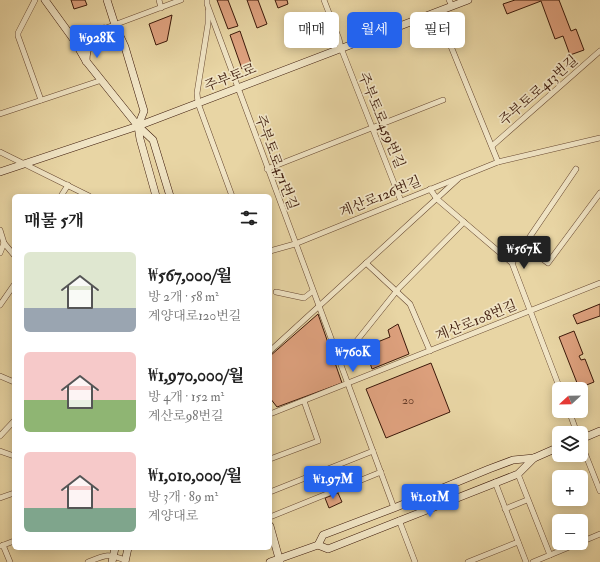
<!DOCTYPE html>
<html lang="ko">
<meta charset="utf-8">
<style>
:root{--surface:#fff;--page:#f2f2f2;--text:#222;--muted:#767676;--accent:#2563eb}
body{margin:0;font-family:"IM FELL Double Pica","Noto Serif KR",serif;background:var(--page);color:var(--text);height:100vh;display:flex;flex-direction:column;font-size:15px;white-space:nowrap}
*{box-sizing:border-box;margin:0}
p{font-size:13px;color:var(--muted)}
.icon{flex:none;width:22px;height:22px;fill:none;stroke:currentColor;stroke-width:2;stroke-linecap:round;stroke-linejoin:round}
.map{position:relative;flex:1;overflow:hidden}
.panel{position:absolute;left:12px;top:194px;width:260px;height:356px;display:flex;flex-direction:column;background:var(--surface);border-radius:6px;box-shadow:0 2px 10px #0003}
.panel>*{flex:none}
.guide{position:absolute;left:284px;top:12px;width:256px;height:36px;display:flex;gap:8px}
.needle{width:26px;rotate:248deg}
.controls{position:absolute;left:552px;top:382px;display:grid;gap:8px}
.controls a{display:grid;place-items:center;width:36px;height:36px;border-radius:6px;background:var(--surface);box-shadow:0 2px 10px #0003;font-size:20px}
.price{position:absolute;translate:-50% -34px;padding:0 9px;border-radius:4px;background:var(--accent);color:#fff;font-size:13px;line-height:26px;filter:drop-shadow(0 1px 2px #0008)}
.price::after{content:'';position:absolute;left:50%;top:24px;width:12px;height:9px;margin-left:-6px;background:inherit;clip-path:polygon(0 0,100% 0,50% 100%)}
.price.on{background:#222;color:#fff}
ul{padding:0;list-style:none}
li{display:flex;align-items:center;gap:12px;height:100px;padding:0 12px}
li span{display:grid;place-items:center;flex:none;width:112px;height:80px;border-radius:6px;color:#555}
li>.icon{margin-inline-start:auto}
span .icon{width:48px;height:48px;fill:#fffc;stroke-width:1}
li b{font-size:17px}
h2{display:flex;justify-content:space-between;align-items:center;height:48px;padding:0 12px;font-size:17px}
.pill{padding:0 14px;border-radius:6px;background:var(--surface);box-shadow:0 2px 10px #0003;font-size:14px;line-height:36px}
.pill.on{background:var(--accent);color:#fff}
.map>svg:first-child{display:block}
.building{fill:#dea17e;stroke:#3b1809}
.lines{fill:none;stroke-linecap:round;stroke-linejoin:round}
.street-casing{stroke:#664730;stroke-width:6}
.secondary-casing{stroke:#3b1809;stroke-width:8}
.street{stroke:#f0e4c4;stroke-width:5}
.secondary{stroke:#f0e4c4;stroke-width:7}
.labels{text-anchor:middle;stroke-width:3.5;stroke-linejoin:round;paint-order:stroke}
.number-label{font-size:12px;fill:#643a26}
.street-label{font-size:14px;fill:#3b1809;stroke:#f0e4c4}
</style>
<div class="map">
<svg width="600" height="562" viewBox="0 0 600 562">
<rect width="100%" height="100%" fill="#e8d5a4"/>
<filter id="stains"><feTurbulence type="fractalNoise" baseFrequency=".005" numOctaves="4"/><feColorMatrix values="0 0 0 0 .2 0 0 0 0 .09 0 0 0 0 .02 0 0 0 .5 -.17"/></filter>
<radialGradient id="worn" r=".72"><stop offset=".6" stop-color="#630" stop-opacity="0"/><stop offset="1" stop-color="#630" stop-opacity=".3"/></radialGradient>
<g class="building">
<path d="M71,0H85L87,5L74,9Z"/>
<path d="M217,0H228L238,26L228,29Z"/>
<path d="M247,0H258L267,24L257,28Z"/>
<path d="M275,0H287L288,4L278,8Z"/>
<path d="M515,0H559L571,31L576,29L584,50L570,55L563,36L555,39L541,1L507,14L503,4Z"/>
<path d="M172,15L167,41L156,45L149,24Z"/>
<path d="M240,31L252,66L242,69L230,35Z"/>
<path d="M600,304V316L577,324L573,315Z"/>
<path d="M318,314L342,383L277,407L270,398V356Z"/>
<path d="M398,324L409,354L372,369L368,357L379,352L375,343L390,337L388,330Z"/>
<path d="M574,331L583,354L579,356L581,360L585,359L594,382L579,388L559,337Z"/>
<path d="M431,363L450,412L386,438L366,389Z"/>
<path d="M338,493L342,502L329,508L325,498Z"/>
</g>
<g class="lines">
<g class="street-casing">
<g id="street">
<path d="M35,0L18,33V36L41,100"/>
<path d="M159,0L161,8"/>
<path d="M207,0V4L394,508"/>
<path d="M324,0L339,39L341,48L401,201"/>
<path d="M449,0L452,6"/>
<path d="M208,11V24L197,93L198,103L232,196"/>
<path d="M437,12L498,162"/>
<path d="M74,40L181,0"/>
<path d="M0,114L102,80"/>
<path d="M492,146L600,51"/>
<path d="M0,152L89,196"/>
<path d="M267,169L443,100"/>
<path d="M430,189L437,199L512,263L560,389"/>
<path d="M61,196L68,185"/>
<path d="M0,230L4,243L0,253"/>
<path d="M4,243L14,255"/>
<path d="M524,245L548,263L600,193"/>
<path d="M270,251L295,244L498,162L600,138"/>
<path d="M366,263L410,304L430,351"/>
<path d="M512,263L576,169"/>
<path d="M276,292L304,298L313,291"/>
<path d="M0,305L14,285"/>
<path d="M270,351L458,179"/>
<path d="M337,354L351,348L399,288L464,222"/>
<path d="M0,376L14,382"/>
<path d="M569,411L577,433"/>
<path d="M270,414L600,283"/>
<path d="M0,436L14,421"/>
<path d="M581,443L600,491"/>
<path d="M0,451L14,456"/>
<path d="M270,459L318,441L304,401"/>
<path d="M518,474L550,555"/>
<path d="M495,482L526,562"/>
<path d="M270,492L373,451"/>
<path d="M0,498L14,493"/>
<path d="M505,509L527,500"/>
<path d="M270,517L381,472"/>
<path d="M399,520L415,562"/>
<path d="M581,542L600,534"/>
<path d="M3,545L10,562"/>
<path d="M1,546L14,541"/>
<path d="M88,562C105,555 108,553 125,560"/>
<path d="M468,562L518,542"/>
<path d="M533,562L579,543"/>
</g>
</g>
<g class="secondary-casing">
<g id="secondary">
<path d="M45,0L74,40L86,61L138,126L153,140L170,196"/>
<path d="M107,0L115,25L125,47L144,111L138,126L140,139L156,196"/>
<path d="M86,61C86,46 92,38 104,29"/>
<path d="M0,172L138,126L468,0"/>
<path d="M581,439L600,431"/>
<path d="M270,526L280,562"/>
<path d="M318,545L328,549L518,474L534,458"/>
<path d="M112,562L115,548"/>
<path d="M125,562L128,548"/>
<path d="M270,562L318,545L323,535L394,508L489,469L513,460L534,458L559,447"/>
</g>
</g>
<use href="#street" class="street"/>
<use href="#secondary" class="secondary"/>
</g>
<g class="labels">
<g class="number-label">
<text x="408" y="404">20</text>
</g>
<g class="street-label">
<text transform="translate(230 77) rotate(-21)" y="5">주부토로</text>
<text transform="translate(538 90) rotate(-41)" y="5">주부토로413번길</text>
<text transform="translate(382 120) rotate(68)" y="5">주부토로459번길</text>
<text transform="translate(277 162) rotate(70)" y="5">주부토로471번길</text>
<text transform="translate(380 196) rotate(-22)" y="5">계산로126번길</text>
<text transform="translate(476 320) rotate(-22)" y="5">계산로108번길</text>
</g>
</g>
<rect width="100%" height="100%" filter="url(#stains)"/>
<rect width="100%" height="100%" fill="url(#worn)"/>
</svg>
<div class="controls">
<a><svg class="needle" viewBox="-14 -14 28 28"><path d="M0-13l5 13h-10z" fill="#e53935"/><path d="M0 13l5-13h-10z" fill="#767676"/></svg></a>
<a><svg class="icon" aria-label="layers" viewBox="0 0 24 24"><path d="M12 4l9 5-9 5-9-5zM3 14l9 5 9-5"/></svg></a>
<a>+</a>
<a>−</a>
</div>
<b class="price" style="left:97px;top:59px">₩928K</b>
<b class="price on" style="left:524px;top:270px">₩567K</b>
<b class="price" style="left:353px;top:373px">₩760K</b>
<b class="price" style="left:333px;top:500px">₩1.97M</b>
<b class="price" style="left:430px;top:518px">₩1.01M</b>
<div class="guide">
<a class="pill">매매</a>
<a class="pill on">월세</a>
<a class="pill">필터</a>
</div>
<section class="panel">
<h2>매물 5개<svg class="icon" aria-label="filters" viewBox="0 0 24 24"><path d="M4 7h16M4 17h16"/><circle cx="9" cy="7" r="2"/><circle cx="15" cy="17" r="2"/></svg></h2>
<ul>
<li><span style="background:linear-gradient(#dfe7d0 70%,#9aa5b1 0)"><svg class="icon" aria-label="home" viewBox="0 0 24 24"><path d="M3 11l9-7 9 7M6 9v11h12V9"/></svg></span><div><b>₩567,000/월</b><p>방 2개 · 58 m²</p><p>계양대로120번길</p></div></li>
<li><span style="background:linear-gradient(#f6c9c9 60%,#8fb573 0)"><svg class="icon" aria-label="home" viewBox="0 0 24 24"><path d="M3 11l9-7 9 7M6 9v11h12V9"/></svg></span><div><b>₩1,970,000/월</b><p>방 4개 · 152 m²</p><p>계산로98번길</p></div></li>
<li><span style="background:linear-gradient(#f6c9c9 70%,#7fa58c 0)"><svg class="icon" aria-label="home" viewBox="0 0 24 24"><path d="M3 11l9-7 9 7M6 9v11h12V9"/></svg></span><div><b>₩1,010,000/월</b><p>방 3개 · 89 m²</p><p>계양대로</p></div></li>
</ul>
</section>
</div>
